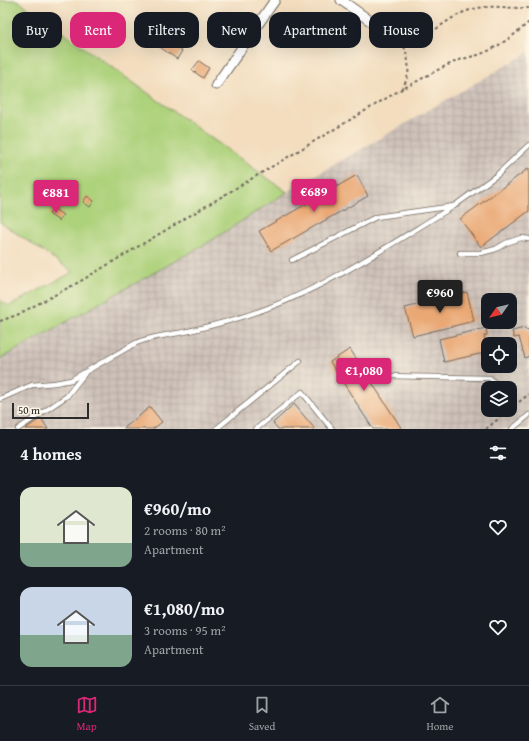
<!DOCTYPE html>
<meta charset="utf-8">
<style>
:root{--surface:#171b24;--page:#20242c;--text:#f1f3f6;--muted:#9ea1a6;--line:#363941;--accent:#db2777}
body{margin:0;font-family:"Gentium Book Plus",serif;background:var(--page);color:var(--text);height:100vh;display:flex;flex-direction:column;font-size:15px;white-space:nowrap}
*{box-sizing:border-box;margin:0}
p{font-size:13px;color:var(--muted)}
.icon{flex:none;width:22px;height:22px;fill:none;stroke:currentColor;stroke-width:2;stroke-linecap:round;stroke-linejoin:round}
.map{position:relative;height:429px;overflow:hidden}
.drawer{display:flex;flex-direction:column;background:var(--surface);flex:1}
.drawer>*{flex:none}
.banner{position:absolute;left:12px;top:12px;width:505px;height:36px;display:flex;gap:8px}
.needle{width:26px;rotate:236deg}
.buttons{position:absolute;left:481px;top:293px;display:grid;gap:8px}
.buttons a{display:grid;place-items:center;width:36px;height:36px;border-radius:8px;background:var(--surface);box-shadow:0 4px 16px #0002;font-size:20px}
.scale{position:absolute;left:12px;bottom:10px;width:77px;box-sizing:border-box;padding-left:4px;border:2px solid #2b2b2b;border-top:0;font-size:11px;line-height:14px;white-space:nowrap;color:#2b2b2b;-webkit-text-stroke:3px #fcf5e5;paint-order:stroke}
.price{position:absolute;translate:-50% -34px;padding:0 9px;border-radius:4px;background:var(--accent);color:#fff;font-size:13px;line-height:26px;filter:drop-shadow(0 1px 2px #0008)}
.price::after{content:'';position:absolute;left:50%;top:24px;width:12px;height:9px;margin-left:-6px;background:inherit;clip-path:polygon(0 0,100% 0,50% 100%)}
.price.on{background:#222;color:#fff}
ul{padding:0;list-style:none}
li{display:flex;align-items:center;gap:12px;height:100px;padding:0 20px}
li span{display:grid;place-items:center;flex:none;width:112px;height:80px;border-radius:12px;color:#555}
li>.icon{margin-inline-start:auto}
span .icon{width:48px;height:48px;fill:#fffc;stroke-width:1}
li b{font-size:17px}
h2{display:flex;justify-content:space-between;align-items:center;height:48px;padding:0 20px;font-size:17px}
.chip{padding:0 14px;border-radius:12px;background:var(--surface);box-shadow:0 4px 16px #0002;font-size:14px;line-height:36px}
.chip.on{background:var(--accent);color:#fff}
.menu{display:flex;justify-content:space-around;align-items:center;height:56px;border-top:1px solid var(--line);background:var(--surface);font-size:11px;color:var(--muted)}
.menu a{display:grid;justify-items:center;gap:2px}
.menu .on{color:var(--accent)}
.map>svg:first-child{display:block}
.industrial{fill:url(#industrial-grid);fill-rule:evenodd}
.green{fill:#add27c;stroke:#6c7e54}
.building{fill:#eaa874}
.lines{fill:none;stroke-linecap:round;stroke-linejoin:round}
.service-casing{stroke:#71695e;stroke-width:6}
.minor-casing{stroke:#71695e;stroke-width:11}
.path{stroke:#71695e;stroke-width:2;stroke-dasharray:3 3;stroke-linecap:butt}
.service{stroke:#fff;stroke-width:4.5}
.minor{stroke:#fff;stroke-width:9}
</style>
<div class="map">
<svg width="529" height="429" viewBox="0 0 529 429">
<defs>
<pattern id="industrial-grid" width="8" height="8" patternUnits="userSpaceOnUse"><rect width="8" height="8" fill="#cec1b9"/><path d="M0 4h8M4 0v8" fill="none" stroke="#b1a69f"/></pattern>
</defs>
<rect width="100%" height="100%" fill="#fcf5e5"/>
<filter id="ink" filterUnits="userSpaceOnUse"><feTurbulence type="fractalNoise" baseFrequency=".025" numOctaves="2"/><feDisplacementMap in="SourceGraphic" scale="8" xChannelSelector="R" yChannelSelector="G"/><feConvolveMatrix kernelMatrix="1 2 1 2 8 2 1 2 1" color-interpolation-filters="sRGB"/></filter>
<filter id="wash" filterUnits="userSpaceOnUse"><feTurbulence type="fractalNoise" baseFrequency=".012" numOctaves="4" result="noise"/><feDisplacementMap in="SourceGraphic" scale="16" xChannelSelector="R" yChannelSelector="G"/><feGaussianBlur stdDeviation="0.9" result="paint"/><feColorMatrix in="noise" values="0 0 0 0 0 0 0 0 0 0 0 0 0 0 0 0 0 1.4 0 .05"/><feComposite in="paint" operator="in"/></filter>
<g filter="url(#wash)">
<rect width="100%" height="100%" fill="#f3ddbe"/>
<path class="industrial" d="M529,52V429H0V359L209,242L287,192ZM488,300H510V322H488ZM488,344H510V366H488ZM488,388H510V410H488Z"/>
<path class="green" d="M0,0H17L287,192L209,242L0,359V300L9,306L73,272L0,222Z"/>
<g id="blocks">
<g class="building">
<path d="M156,27L165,33L169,29L178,35L175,39L179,42L175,46L182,51L177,59L148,39Z"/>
<path d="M199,61L209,68L203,78L192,70Z"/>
<path d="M529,168V211L481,247L460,219Z"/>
<path d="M357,175L368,196L271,251L259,231Z"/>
<path d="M87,196L94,201L90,207L83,202Z"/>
<path d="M53,208L63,215L59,221L49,214Z"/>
<path d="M467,292L474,321L413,336L405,308Z"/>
<path d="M486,328L487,335L484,336L486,345L488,344V352L444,362L439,339Z"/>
<path d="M525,328L526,330L529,329V356L525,358L519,337L514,338L512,331Z"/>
<path d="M350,349L402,429H373L330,362Z"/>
<path d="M294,404L315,429H278L273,423Z"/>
<path d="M150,407L162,422L153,429H123Z"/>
<path d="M41,418L48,429H25Z"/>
</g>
</g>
</g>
<g filter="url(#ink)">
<use href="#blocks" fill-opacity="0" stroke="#71695e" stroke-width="1"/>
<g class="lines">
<g class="service-casing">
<g id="service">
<path d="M454,206L497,175L529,145"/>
<path d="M460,253H481L496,249L506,243L521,238L529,239"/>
<path d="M385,376L490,378L500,388"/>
<path d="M0,399L32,385L55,383L71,380L136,343C152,336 171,335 189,331C215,325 242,318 268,308C334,283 394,242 454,206L376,217L292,260"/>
<path d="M510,400L512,401"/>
<path d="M18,429L67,396L85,373"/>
<path d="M216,429L300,361"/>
<path d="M256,429L302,392L332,429"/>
<path d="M512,429L529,415"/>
</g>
</g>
<g class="minor-casing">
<g id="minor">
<path d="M341,0L397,40"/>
<path d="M216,85L275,0"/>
</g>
</g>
<g class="path">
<path d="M404,45C428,40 444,19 467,11C488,3 508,9 529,8"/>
<path d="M401,89C412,76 409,61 404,46"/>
<path d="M0,321L17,315L79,282L400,90C419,81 437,69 457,61C464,58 471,57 478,55C496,49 515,35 529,22"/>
<path d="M519,402L529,394"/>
<path d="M486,429L509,410"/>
</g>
<use href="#service" class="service"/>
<use href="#minor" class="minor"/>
</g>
</g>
</svg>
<div class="buttons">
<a><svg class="needle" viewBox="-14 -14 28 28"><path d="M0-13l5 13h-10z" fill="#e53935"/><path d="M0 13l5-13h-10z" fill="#9ea1a6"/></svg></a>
<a><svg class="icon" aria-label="locate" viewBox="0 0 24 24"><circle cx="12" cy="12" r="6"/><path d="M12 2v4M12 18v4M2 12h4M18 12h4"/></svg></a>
<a><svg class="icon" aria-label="layers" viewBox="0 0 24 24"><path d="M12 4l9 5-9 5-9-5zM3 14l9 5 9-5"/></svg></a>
</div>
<div class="scale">50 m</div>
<b class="price" style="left:314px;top:213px">€689</b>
<b class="price" style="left:56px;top:214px">€881</b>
<b class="price on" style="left:440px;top:314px">€960</b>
<b class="price" style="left:364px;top:392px">€1,080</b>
<div class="banner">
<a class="chip">Buy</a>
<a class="chip on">Rent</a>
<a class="chip">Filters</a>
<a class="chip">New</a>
<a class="chip">Apartment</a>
<a class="chip">House</a>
</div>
</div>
<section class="drawer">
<h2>4 homes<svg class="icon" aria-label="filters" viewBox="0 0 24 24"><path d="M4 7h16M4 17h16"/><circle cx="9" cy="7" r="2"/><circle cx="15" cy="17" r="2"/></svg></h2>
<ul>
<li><span style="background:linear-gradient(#dfe7d0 70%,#7fa58c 0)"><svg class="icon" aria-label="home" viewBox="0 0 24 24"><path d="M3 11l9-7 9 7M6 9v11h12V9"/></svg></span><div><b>€960/mo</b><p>2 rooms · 80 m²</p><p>Apartment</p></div><svg class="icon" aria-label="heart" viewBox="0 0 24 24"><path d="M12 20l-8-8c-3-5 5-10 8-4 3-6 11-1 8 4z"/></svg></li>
<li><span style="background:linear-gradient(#c9d6e8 60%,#7fa58c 0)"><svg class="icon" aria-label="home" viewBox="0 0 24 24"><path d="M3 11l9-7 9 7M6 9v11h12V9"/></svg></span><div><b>€1,080/mo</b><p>3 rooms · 95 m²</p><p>Apartment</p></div><svg class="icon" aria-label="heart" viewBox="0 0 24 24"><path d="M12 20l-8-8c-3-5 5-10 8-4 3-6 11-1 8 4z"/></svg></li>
</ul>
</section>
<nav class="menu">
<a class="on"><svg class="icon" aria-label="map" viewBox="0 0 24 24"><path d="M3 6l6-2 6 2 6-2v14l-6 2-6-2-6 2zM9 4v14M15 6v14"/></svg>Map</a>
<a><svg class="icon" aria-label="saved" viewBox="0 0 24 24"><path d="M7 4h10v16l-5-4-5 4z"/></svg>Saved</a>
<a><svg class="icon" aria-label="home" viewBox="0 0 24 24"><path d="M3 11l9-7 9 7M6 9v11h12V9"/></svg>Home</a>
</nav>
